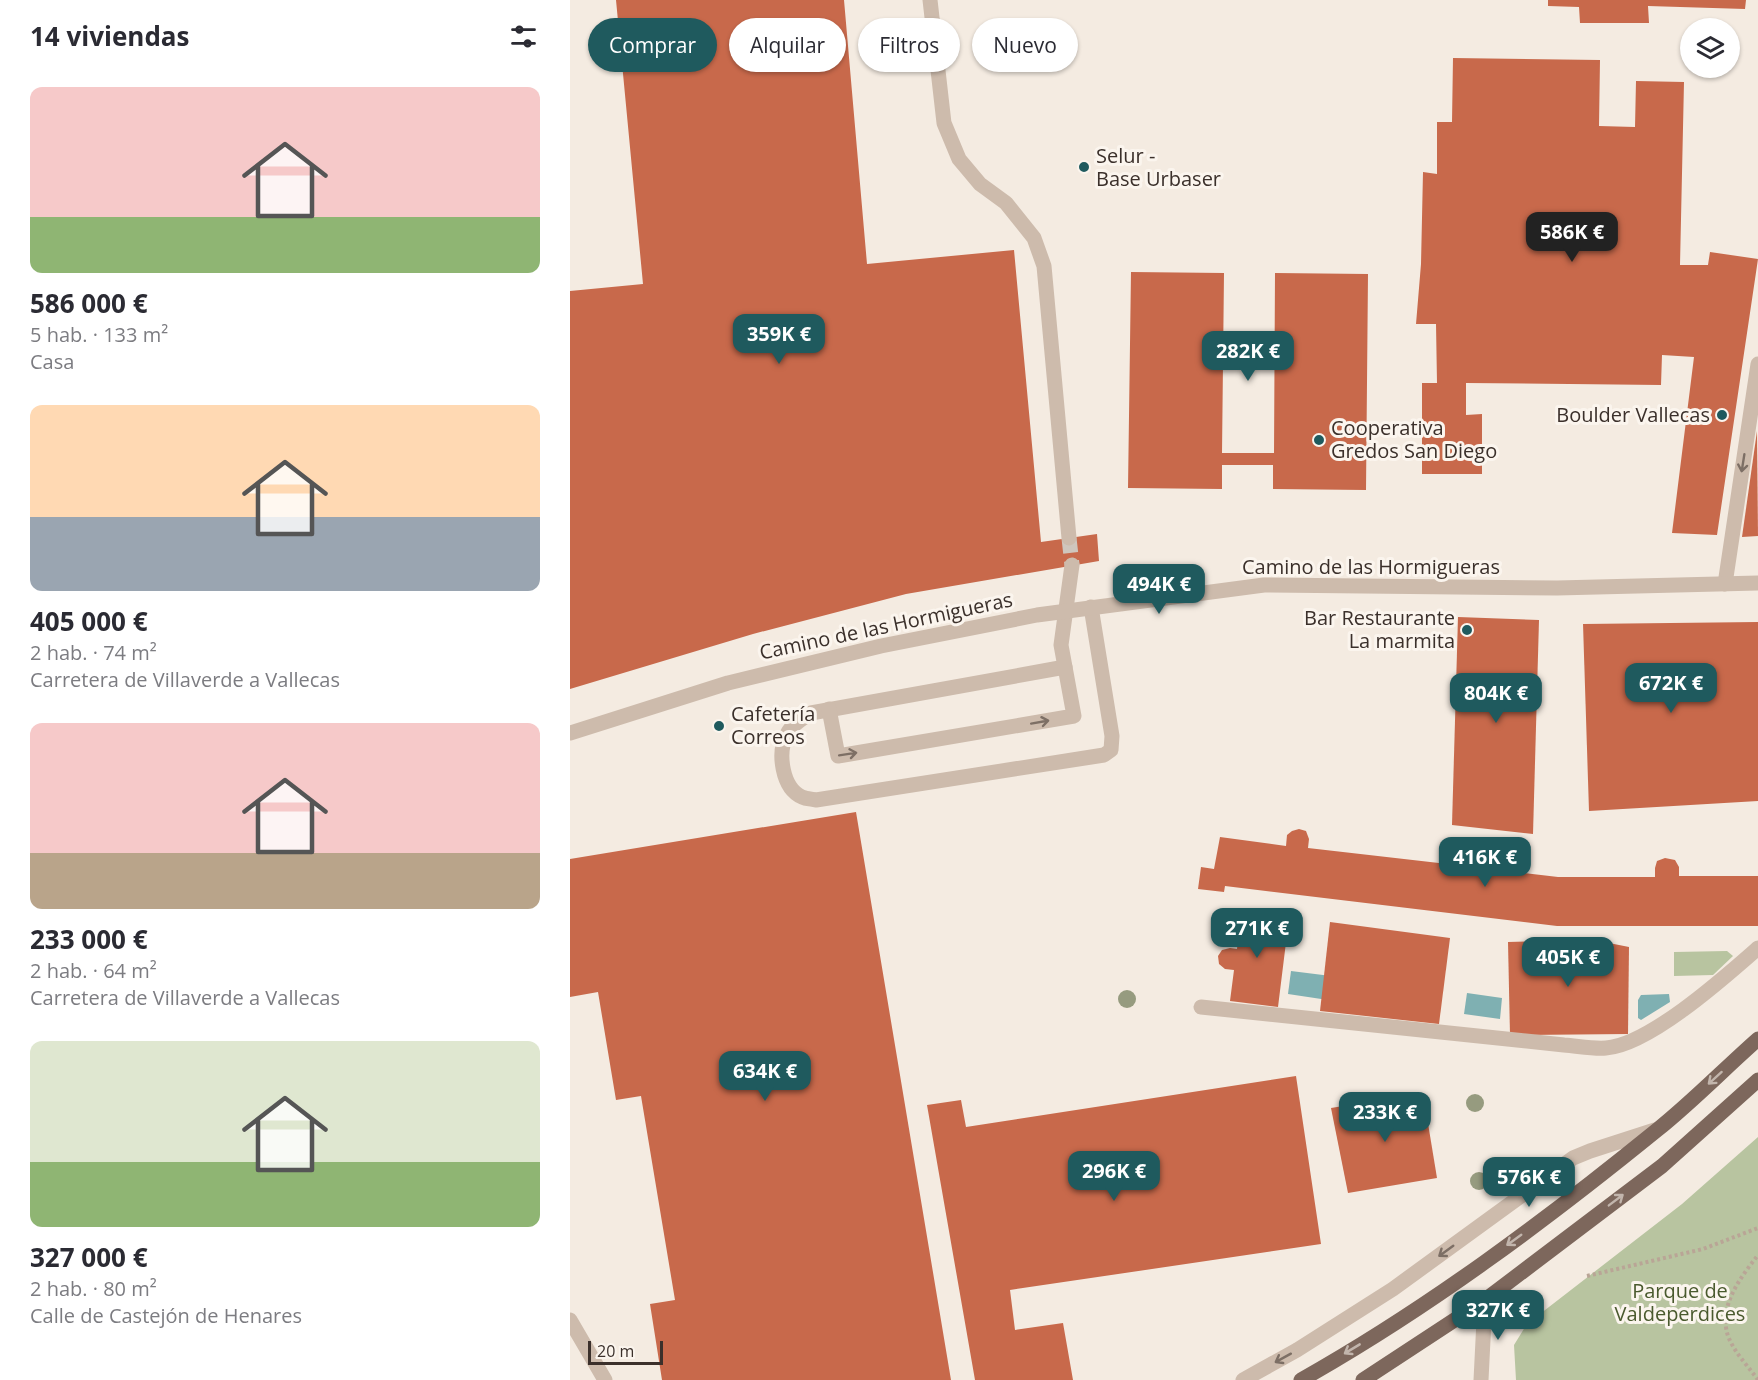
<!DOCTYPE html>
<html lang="es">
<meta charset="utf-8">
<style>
:root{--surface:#fff;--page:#f7f7f7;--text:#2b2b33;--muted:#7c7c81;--accent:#1f5a5e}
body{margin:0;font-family:"Open Sans",sans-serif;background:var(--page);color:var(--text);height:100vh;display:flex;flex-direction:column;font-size:22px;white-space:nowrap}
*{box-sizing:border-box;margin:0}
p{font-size:20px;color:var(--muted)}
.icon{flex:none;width:33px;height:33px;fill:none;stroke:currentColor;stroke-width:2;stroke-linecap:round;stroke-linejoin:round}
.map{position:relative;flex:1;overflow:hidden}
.side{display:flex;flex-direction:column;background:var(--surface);width:570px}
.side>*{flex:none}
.guide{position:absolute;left:18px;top:18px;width:570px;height:54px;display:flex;gap:12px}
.controls{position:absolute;left:1110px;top:18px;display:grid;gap:12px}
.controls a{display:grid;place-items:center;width:60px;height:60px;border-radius:50%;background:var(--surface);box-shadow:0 2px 4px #0004;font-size:30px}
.scale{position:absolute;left:18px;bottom:15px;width:75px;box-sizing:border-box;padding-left:6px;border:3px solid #3b302b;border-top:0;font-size:16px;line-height:21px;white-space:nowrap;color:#3b302b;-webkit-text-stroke:4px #fbf5ee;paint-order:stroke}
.price{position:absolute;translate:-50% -51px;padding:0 14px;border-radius:12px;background:var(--accent);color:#fff;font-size:20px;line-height:39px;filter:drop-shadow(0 2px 3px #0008)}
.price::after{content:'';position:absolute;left:50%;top:36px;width:18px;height:14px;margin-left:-9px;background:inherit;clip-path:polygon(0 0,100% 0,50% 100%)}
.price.active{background:#222;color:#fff}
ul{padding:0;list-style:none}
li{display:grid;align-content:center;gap:12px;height:318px;padding:0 30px}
li span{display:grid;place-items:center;height:186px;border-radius:12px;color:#555}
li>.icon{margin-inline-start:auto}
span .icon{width:108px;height:108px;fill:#fffc;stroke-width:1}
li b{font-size:26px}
h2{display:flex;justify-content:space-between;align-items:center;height:72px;padding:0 30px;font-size:26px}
.pill{padding:0 21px;border-radius:27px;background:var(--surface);box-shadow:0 2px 4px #0004;font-size:21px;line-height:54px}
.pill.active{background:var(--accent);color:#fff}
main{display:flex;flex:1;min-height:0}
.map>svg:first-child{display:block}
.green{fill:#b8c4a0}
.water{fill:#7fb0b2}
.building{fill:#c8694b}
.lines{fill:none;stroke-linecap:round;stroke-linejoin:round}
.minor-tunnel{stroke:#cfc6bd;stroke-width:15;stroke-dasharray:15 8;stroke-linecap:butt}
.path{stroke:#b9a596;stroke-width:4;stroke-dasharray:3 3;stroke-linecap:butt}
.minor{stroke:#cdbbac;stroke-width:15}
.major{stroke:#7d675c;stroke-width:15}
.tree{fill:#969b7f}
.oneway{stroke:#7d6f65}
.oneway2{stroke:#c2b5ac}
.poi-dot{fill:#1f5a5e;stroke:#fbf5ee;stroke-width:2}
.labels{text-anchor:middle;stroke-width:6;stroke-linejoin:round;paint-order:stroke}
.poi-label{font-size:20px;fill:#3b302b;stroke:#fbf5ee;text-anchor:start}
.street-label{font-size:20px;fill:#3b302b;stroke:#fbf5ee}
.park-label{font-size:20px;fill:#4a5a2e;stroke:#fbf5ee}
</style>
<main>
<section class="side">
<h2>14 viviendas<svg class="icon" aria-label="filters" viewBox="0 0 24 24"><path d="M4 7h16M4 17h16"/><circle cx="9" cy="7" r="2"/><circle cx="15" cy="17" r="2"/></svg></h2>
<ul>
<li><span style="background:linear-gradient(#f6c9c9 70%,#8fb573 0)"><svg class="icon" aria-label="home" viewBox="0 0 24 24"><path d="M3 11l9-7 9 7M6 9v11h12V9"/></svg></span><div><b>586 000 €</b><p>5 hab. · 133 m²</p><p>Casa</p></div></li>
<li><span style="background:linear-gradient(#ffd9b3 60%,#9aa5b1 0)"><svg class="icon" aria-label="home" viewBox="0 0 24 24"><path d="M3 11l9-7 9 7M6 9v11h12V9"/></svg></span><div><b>405 000 €</b><p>2 hab. · 74 m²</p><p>Carretera de Villaverde a Vallecas</p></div></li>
<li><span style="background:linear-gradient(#f6c9c9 70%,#b9a48a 0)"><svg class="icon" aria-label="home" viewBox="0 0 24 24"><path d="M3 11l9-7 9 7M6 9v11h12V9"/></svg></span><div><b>233 000 €</b><p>2 hab. · 64 m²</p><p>Carretera de Villaverde a Vallecas</p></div></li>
<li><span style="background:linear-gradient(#dfe7d0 65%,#8fb573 0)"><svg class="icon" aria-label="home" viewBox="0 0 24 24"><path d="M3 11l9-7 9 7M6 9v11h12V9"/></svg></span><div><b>327 000 €</b><p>2 hab. · 80 m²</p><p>Calle de Castejón de Henares</p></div></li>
</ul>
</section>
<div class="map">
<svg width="1188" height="1380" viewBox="0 0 1188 1380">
<rect width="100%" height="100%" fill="#f4ebe1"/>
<g class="green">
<path d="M1157,951L1163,956L1143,975L1104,976V952Z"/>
<path d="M1188,1137V1380H946L944,1345L957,1324L1112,1204Z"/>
</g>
<g class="water">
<path d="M721,971L761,976L758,1000L718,994Z"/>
<path d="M897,993L932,998L930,1019L894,1014Z"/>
<path d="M1099,994L1100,1002L1071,1020L1068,1018V1000L1071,995Z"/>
</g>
<g class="building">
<path d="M46,0H274L297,264L444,250L471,542L527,534L529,561L336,594L183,634L0,689V291L73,284Z"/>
<path d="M978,0H1176L1175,9L1078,6L1079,23H1010L1009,7L978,6Z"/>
<path d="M883,58L1030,60L1029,126L1065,127L1066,81L1114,82L1110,265H1138L1140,252L1188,259L1147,535L1102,533L1124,357L1092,355L1091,385L896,383V415L912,414V474H852V383H867L866,324H846L851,264L853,172L867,174V122H882Z"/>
<path d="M561,272L654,273L652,453H704L705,273L798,274L796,490L703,489V465H652V489L558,488Z"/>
<path d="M1187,431L1188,536L1172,537Z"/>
<path d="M888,617L969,620L963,834L882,825Z"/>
<path d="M1188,622V801L1019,811L1013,624Z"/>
<path d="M286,812L381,1380H92L80,1304L105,1300L71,1096L46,1100L28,992L0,997V859Z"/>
<path d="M729,829L736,831L739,839L738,848L895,866L901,851L908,849L916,853L919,860L918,869L988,877H1085V868L1087,861L1095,858L1105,860L1109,867V876H1188V926H987L655,886L654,892L628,889L631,867L644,869L650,837L716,846L717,835L722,831Z"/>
<path d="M671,912L719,918L708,1007L660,1001L664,970L655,969L649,964L648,956L652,950L660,948L667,949Z"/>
<path d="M760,922L880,938L869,1024L750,1011Z"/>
<path d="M1024,940L1059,947L1058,1034L940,1035L938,942Z"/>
<path d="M726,1076L751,1244L440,1290L445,1330L493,1323L503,1380H405L357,1105L391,1100L396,1127Z"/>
<path d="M853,1093L867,1178L778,1193L761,1108Z"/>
</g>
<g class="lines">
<path class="minor-tunnel" d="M499,538L502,565"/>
<g class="path">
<path d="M1017,1276L1133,1249L1188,1228"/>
<path d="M1188,1380C1178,1366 1164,1352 1158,1336C1148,1306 1171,1277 1188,1255"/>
</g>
<g class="minor">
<path d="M360,0L374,123L389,159L410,184L436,203L464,238L474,266L499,538"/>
<path d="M1155,584L1188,364"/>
<path d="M495,667L241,713C232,719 222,724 217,734C207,753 212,788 232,797C236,799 242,799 246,800L534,755L541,750L542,736L521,607"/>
<path d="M259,709L268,756L504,716L491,645L502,565"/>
<path d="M0,733L158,683L311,646L467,615L694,585L987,588L1188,583"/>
<path d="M631,1007L994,1045C1008,1046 1022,1049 1036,1048C1079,1045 1155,977 1188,948"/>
<path d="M0,1320L35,1380"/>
<path d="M673,1380L727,1350L823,1289L1003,1158L1020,1151L1085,1130"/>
<path d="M911,1380L915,1300"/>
</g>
<g class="major">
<path d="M731,1380C857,1309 975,1221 1087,1130C1122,1102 1154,1069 1188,1039"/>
<path d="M793,1380L915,1300L1092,1166L1188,1080"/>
</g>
</g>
<g class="tree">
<circle cx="557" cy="999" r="9"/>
<circle cx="905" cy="1103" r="9"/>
<circle cx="909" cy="1181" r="9"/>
</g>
<defs><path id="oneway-shaft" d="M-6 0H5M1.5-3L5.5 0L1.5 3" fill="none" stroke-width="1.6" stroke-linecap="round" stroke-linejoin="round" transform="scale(1.5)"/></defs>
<g class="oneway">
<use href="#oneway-shaft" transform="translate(1173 463) rotate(99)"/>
<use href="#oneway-shaft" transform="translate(470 722) rotate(-10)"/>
<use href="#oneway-shaft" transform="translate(278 754) rotate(-9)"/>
<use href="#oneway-shaft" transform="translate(876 1251) rotate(144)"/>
<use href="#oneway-shaft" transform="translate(713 1358) rotate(151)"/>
</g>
<g class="oneway2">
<use href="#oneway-shaft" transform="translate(1145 1078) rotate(138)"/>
<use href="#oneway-shaft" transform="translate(1046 1200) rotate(-37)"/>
<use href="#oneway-shaft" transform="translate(944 1240) rotate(144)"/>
<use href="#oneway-shaft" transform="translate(782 1349) rotate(149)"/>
</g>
<g class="poi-dot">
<circle cx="514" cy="167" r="6"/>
<circle cx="1152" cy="415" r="6"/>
<circle cx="749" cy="440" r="6"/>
<circle cx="897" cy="630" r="6"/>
<circle cx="149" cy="726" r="6"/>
</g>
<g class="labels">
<g class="poi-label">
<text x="526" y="163">Selur -<tspan x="526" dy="23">Base Urbaser</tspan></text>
<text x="1140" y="422" text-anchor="end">Boulder Vallecas</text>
<text x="761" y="435">Cooperativa<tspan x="761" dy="23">Gredos San Diego</tspan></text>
<text x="885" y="625" text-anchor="end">Bar Restaurante<tspan x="885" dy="23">La marmita</tspan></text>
<text x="161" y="721">Cafetería<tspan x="161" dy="23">Correos</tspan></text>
</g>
<g class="street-label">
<text x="801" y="574">Camino de las Hormigueras</text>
<text transform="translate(316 626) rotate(-12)" y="7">Camino de las Hormigueras</text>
</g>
<g class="park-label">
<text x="1110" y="1298">Parque de<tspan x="1110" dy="23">Valdeperdices</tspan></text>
</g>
</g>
</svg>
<div class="controls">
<a><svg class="icon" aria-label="layers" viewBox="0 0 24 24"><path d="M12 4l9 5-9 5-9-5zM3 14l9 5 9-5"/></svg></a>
</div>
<div class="scale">20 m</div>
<b class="price active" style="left:1002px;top:263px">586K €</b>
<b class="price" style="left:209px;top:365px">359K €</b>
<b class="price" style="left:678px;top:382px">282K €</b>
<b class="price" style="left:589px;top:615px">494K €</b>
<b class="price" style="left:1101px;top:714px">672K €</b>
<b class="price" style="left:926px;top:724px">804K €</b>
<b class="price" style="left:915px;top:888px">416K €</b>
<b class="price" style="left:687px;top:959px">271K €</b>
<b class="price" style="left:998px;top:988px">405K €</b>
<b class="price" style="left:195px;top:1102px">634K €</b>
<b class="price" style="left:815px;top:1143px">233K €</b>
<b class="price" style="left:544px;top:1202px">296K €</b>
<b class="price" style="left:959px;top:1208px">576K €</b>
<b class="price" style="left:928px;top:1341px">327K €</b>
<div class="guide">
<a class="pill active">Comprar</a>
<a class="pill">Alquilar</a>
<a class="pill">Filtros</a>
<a class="pill">Nuevo</a>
</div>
</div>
</main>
